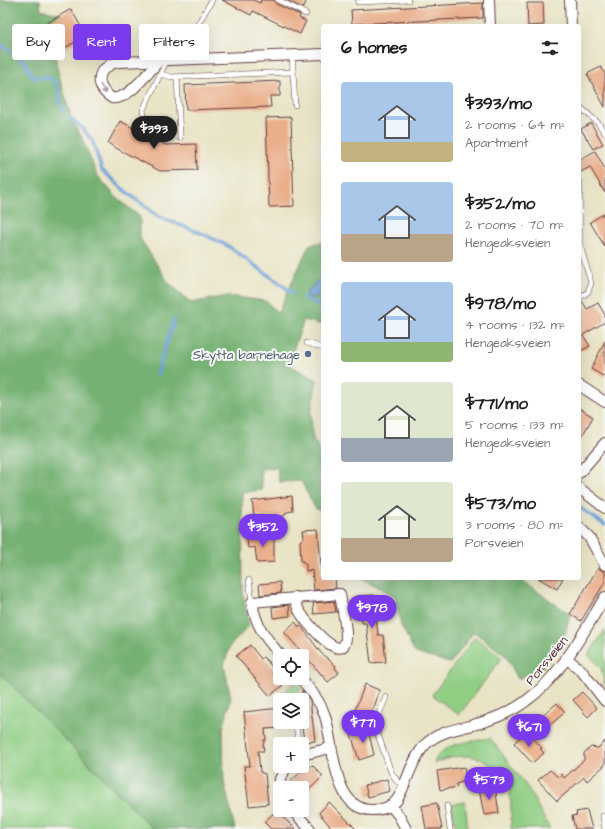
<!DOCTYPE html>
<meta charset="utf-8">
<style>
:root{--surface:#fff;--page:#f2f2f2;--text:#222;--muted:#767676;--accent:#7c3aed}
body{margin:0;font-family:"Architects Daughter",sans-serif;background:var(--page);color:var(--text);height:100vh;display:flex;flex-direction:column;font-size:15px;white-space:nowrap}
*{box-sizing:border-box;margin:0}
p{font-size:13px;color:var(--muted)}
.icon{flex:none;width:22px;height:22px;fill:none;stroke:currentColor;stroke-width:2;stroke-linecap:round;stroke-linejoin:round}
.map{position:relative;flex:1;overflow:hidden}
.drawer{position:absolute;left:321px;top:24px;width:260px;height:556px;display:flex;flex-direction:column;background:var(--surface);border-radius:4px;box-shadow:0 4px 16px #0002}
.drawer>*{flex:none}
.guide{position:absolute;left:12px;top:24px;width:249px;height:36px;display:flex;gap:8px}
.tools{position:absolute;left:273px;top:649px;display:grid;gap:8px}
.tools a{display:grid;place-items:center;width:36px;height:36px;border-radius:4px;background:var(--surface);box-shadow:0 4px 16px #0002;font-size:20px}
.price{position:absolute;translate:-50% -34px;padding:0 9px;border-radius:14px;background:var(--accent);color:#fff;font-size:13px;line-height:26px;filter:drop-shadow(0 1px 2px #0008)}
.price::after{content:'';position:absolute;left:50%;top:24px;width:12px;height:9px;margin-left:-6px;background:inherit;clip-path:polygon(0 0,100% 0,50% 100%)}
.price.active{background:#222;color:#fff}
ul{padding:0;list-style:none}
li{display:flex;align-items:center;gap:12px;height:100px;padding:0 20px}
li span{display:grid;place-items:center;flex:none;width:112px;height:80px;border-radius:4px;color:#555}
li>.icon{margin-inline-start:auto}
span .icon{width:48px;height:48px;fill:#fffc;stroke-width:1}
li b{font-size:17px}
h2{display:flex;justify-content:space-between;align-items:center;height:48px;padding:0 20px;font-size:17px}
.chip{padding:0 14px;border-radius:4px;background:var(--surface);box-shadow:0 4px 16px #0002;font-size:14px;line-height:36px}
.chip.active{background:var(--accent);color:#fff}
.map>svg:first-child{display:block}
.green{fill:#90ce84;stroke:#6d7658}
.forest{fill:#74b172;stroke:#5f684e}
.water{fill:#6a9fd7;stroke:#5a5f81}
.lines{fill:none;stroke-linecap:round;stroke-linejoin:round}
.stream{stroke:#6a9fd7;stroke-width:3.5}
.building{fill:#eaaf8a}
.service-casing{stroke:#623d42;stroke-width:6}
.minor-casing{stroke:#623d42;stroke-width:12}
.service{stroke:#fff;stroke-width:5}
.minor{stroke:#fff;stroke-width:10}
.oneway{fill:#ae9aa0}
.service-dot{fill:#5c6f8a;stroke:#f6f6f2;stroke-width:1.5}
.labels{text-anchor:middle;stroke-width:4;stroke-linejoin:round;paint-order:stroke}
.service-label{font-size:13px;fill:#4e5e75;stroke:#f6f6f2;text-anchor:end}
.street-label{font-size:13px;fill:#4a1f2b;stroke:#f6f6f2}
</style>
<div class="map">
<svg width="605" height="829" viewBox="0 0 605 829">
<rect width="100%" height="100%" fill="#f6f6f2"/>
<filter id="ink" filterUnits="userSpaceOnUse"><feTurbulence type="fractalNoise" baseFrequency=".025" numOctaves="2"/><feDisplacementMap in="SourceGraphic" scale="8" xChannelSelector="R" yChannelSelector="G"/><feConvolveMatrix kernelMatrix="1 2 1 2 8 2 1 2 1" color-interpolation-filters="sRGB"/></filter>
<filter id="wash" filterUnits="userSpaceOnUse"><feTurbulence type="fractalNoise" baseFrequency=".012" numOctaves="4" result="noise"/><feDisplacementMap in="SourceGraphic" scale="16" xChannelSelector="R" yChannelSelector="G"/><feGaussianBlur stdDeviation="0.9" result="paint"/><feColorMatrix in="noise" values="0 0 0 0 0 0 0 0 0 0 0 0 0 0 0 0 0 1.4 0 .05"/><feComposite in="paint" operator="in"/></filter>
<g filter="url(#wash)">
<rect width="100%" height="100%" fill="#e9e4c6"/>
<g class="green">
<path d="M605,630V685L601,668L588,655Z"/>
<path d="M475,637L502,658L459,715L432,695Z"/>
<path d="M0,673L153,829H0Z"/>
<path d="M295,682L302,689L292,700L284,693Z"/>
<path d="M490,738L528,788L550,829H511C511,818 512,796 508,785C506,780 501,775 497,770C477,752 458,753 434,764C439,742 472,742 490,738Z"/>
<path d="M465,802L468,828L456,829L451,804Z"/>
</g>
<g class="forest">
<path d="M0,0H40L41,10L69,16L56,32V64L72,121L82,138L97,175L116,197L140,217V238L168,282L191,303L227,296L266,301L278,313L309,245L323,242V325L304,320L288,364L317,380L311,414L313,439L323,454V512L315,508L301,481L279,482L277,467L261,469L262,490L242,492L243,593L249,626L230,646L224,665L231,698L223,729L224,782L235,829H153L0,673Z"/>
<path d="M357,578H518L570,614L564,639L543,667L518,679L506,656L474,632L450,663L415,653L401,625L395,596L367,581Z"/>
</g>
<path class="water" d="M319,279L323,280V292L314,298L306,296L307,292Z"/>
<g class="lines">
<g class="stream">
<path d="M0,44L23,60L33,77C38,79 43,76 49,78C64,84 56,102 64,112"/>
<path d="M70,117L84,130L92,140L102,170L124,190L159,217L201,233L228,246L293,293"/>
<path d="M303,297L323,308"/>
<path d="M157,374L174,319"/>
<path d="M579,507L605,525"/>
</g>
</g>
<g id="blocks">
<g class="building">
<path d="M222,0H253L260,3L261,0H274L276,4L300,15L299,18L306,21L300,34L253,11L251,15Z"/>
<path d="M287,0H307L303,8Z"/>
<path d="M483,3V18L352,24L351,10Z"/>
<path d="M527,3H543L544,25L528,26Z"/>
<path d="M71,9L86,36L59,51L51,38L44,42L37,29Z"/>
<path d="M601,67L605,74V107L587,74Z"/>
<path d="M280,81V96H270L271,107L186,110L185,85Z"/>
<path d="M291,117L294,206L269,207L266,118Z"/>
<path d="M120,121L166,145L196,144L197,170L160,171L114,147L108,143Z"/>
<path d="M591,123L603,144L593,149L581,129Z"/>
<path d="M595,151L605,169V193L590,167L579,173V160Z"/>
<path d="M605,213V247L590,222Z"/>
<path d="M582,301L587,309L598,303L605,315V322L583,335L590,346L579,352V302Z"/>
<path d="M605,341V377L591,369Z"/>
<path d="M579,408L593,417L579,441Z"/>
<path d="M292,496L293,511L287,512L284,516L264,518L261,515H254L252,501Z"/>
<path d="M318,529L322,578H335L336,588L314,590L312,570L306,571V564H304L303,561H301L300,541L304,537L303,530Z"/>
<path d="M274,536V562L257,563L255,547L248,548L247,538Z"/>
<path d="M598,568L605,572V582L581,621L570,614Z"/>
<path d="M538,578H563L557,589Z"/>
<path d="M280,582L281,593L260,595L259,584Z"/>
<path d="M374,595L378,635H383L386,662L371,663L366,623H362L359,596Z"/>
<path d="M334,601L336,612L314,614L313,603Z"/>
<path d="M289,605L290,616L273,618L272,607Z"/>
<path d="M295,622L299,627L301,626L321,653L336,666L335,668L339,673L328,682L284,632Z"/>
<path d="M250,645L261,659L263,657L269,663L275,671L272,673L283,685L270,696L236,656Z"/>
<path d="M365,684L379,690L375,705L369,716L355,710Z"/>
<path d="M302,690L310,700L315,741L304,742L302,726Z"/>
<path d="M582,692L597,708L588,717L573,700Z"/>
<path d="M557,703L565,712L548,727L540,718Z"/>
<path d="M280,708V728L265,729L266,740H264V743L263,744L264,751H258L260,772L265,774L268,804L249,806L244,766H250L244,712Z"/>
<path d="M368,729L374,755L359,760L351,734Z"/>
<path d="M525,733L529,737L530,735L542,748L540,749L544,753L532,763L514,743Z"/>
<path d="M605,741V765L587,781L584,777L557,801L538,780L550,770L558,777L561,774L564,778L584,760V753L591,747L598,748Z"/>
<path d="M312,765L323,776L302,797V788H298L291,781L303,770L305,772Z"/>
<path d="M464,767L466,781L456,784L457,787L440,790L437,771Z"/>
<path d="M387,779L390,791L368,797L365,785Z"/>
<path d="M495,786L499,813L484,815L479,789Z"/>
<path d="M329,802L356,829H333L330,826L319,813Z"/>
<path d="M437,803L442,829H426L422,806Z"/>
<path d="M587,810L592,829H575L572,816L577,815L576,812Z"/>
<path d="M275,812L280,817L281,815L295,829H271L264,822Z"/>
</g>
</g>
</g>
<g filter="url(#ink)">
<use href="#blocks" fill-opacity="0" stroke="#623d42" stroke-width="1"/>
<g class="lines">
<g class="service-casing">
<g id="service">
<path d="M278,0L306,14"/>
<path d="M358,2L408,0"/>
<path d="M292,55L295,105"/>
<path d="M189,59L192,34L212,0"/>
<path d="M161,74L171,77L293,72"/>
<path d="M177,77L180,138"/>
<path d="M579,106L598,123L605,133"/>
<path d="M163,127C151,128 144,122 143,110L167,60"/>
<path d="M579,298L588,292L591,283L580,245V183"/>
<path d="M307,343L323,348"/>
<path d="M249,580L252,602"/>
<path d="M386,697L376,722L377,732L391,772L397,781L404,785"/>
<path d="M296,722L298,744"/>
<path d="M447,806L450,829"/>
<path d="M603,816L605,829"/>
</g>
</g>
<g class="minor-casing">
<g id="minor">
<path d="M489,0L490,26"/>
<path d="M570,0L571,26"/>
<path d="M160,60C149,71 128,101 112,98C102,92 96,82 102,71L111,64L119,62C187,59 255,57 323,54"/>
<path d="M579,385L605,402"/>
<path d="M579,473L605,443"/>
<path d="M579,488L605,508"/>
<path d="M579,527L589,537L605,565"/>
<path d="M281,656C265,637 256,627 252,602L340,594C341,605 350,637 344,645C335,658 305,620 300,612C297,608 296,602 295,597"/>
<path d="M566,658L581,670L605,701"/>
<path d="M300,678C311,690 320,701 325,716C334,744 332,810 372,810C382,810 391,807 397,800C407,783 411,761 424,746C438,730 461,729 480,723C496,718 513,711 526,701C561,676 583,633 605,597"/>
<path d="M302,755L330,748"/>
<path d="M280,793V779L287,766"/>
<path d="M391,806L399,816L406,829"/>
<path d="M292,810L310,829"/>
</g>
</g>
<use href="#service" class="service"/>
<use href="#minor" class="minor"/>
</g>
<defs><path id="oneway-solid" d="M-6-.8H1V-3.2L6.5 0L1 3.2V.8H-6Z"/></defs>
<use class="oneway" href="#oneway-solid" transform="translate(103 89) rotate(59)"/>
</g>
<circle class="service-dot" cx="308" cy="354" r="4"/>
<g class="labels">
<g class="service-label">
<text x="300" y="359">Skytta barnehage</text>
</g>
<g class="street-label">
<text transform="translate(546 660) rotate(-51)" y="5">Porsveien</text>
</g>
</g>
</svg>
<div class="tools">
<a><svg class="icon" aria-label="locate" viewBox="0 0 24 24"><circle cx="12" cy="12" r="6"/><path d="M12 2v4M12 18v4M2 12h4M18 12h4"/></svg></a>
<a><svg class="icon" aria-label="layers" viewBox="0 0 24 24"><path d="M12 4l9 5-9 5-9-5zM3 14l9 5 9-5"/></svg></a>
<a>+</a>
<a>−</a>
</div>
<b class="price active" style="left:154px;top:150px">$393</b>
<b class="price" style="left:263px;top:548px">$352</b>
<b class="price" style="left:372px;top:629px">$978</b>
<b class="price" style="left:363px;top:744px">$771</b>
<b class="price" style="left:529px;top:748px">$671</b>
<b class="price" style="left:489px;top:801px">$573</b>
<div class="guide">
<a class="chip">Buy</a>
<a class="chip active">Rent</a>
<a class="chip">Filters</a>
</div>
<section class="drawer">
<h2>6 homes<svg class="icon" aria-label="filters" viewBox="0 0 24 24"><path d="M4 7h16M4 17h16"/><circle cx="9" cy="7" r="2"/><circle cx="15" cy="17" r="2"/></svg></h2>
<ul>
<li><span style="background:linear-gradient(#a9c7e8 75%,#c2b280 0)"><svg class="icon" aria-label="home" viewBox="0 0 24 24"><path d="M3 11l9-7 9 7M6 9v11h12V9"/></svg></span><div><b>$393/mo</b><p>2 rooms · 64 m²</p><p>Apartment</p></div></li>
<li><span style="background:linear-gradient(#a9c7e8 65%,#b9a48a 0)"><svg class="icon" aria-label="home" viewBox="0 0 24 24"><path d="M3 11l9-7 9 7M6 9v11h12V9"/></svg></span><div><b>$352/mo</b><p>2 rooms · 70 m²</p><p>Hengeaksveien</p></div></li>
<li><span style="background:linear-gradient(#a9c7e8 75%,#8fb573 0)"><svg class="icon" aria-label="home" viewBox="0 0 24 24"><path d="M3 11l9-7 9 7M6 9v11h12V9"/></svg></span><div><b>$978/mo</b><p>4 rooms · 132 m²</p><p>Hengeaksveien</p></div></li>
<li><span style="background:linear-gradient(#dfe7d0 70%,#9aa5b1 0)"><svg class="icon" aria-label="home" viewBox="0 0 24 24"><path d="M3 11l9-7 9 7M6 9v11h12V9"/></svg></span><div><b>$771/mo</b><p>5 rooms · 133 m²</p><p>Hengeaksveien</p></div></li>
<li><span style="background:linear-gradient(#dfe7d0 70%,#b9a48a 0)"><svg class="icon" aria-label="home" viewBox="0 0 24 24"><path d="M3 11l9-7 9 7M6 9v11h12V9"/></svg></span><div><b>$573/mo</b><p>3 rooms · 80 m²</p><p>Porsveien</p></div></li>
</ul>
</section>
</div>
